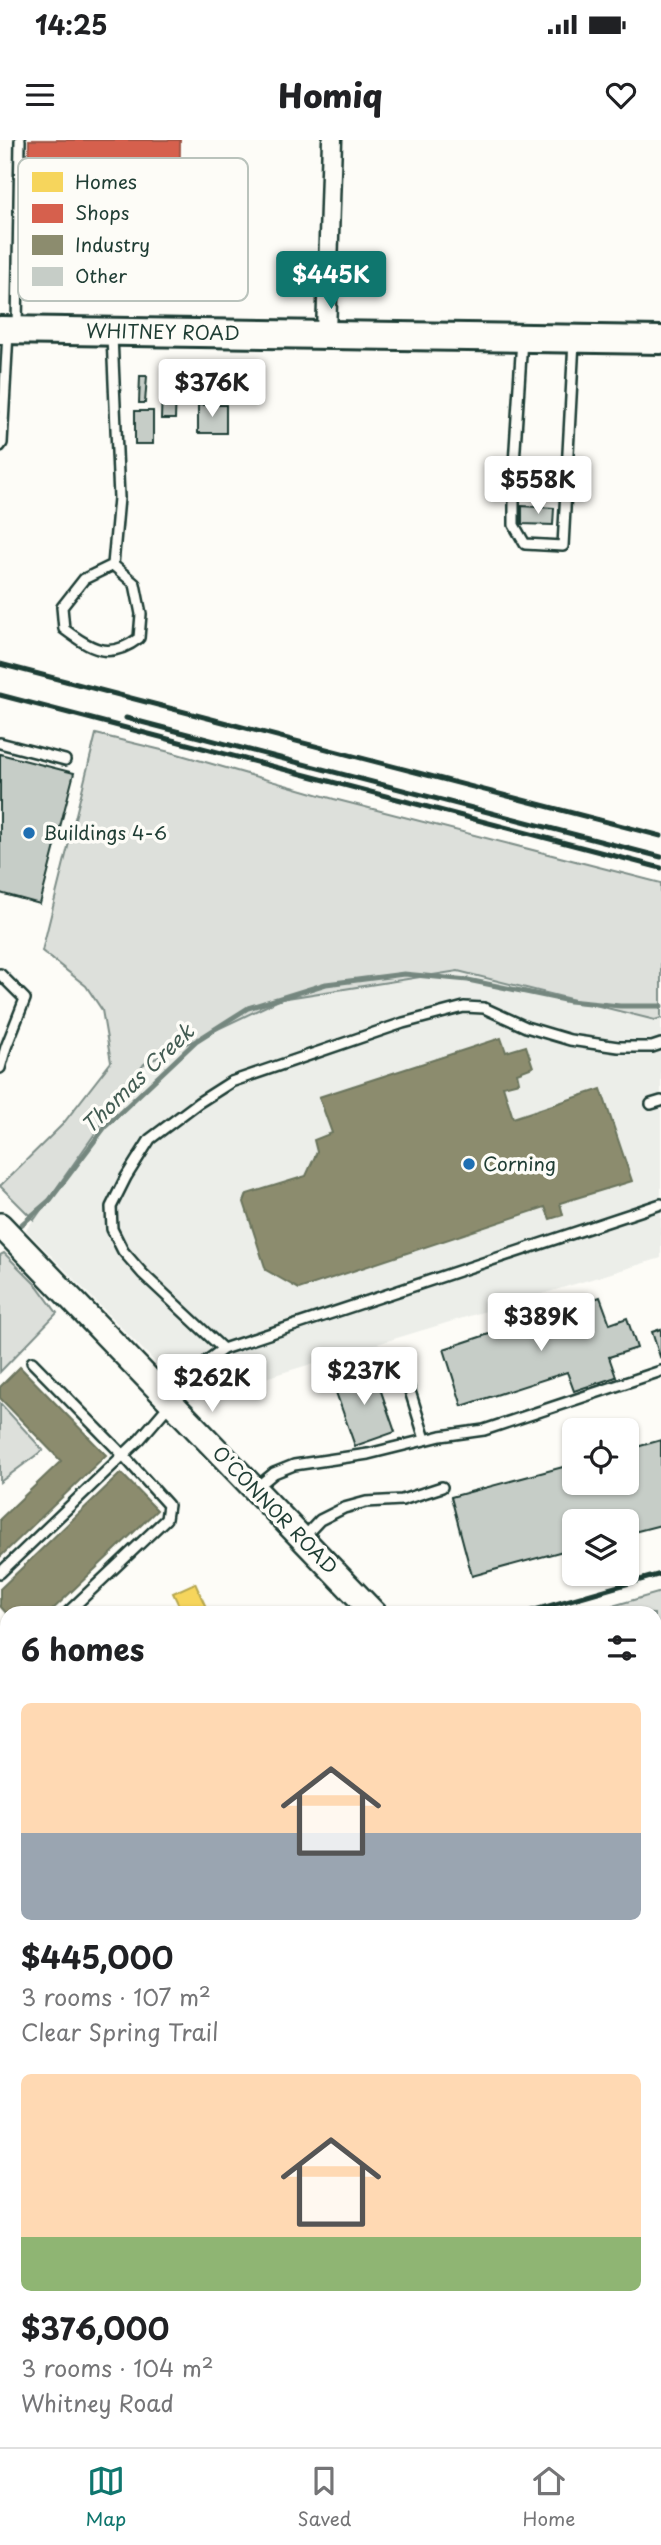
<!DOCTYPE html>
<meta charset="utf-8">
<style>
:root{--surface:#fff;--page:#f6f6f6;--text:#202124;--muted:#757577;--line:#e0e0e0;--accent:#0f766e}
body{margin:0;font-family:"Playpen Sans",sans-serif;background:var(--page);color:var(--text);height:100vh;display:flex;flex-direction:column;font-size:26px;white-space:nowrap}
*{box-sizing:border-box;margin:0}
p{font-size:23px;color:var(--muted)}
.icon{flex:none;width:38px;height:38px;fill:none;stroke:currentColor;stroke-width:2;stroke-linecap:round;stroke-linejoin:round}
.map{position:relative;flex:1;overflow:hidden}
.sheet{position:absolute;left:0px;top:1466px;width:662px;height:842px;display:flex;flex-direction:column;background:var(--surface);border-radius:21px 21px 0 0;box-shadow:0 2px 5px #0004}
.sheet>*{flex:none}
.tools{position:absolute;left:562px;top:1278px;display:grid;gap:14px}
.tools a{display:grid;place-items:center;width:77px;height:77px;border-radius:10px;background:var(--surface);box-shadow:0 2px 5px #0004;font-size:35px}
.price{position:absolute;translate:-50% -60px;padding:0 16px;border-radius:7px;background:#fff;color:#222;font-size:23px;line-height:46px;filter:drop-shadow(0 2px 4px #0008)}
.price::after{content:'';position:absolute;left:50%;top:42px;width:21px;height:16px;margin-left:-10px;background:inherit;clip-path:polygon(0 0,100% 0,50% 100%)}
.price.on{background:var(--accent);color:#fff}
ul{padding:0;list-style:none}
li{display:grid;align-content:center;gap:14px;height:371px;padding:0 21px}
li span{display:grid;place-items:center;height:217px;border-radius:10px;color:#555}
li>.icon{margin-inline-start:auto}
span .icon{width:126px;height:126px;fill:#fffc;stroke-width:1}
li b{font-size:30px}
h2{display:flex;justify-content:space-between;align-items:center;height:84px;padding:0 21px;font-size:30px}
.status{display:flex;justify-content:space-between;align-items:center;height:49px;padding:0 35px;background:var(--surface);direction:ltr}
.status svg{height:19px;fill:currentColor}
header{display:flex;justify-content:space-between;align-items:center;height:91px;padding:0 21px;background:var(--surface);font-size:32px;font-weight:800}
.dock{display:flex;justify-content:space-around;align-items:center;height:98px;border-top:2px solid var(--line);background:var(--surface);font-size:19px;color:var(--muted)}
.dock a{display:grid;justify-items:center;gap:4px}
.dock .on{color:var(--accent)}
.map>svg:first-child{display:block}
.built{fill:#eceee9}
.green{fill:#dde0db;stroke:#7e8e88;stroke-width:2}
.water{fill:#aeb8b1;stroke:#75877f;stroke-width:2}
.homes{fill:#f6d55c;stroke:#b6a750;stroke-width:2}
.shops{fill:#d6604d;stroke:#9f5646;stroke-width:2}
.industry{fill:#8c8c6e;stroke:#6b745d;stroke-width:2}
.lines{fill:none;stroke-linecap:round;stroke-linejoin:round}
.stream{stroke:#75877f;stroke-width:5}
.building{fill:#c6cdc7;stroke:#1f3d34;stroke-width:2}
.service-casing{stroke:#1f3d34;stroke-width:14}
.minor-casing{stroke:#1f3d34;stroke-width:23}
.tertiary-casing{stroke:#1f3d34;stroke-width:28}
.secondary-casing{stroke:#1f3d34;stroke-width:32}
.service{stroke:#fdfcf7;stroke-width:9}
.minor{stroke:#fdfcf7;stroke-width:18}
.tertiary{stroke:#fdfcf7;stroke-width:23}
.secondary{stroke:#fdfcf7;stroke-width:26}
.rail{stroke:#1f3d34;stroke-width:5}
.poi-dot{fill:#1f6fb2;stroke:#fdfcf7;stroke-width:2.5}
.labels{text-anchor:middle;stroke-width:7;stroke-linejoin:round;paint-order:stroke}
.street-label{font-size:19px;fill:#1f3d34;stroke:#fdfcf7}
.poi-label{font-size:19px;fill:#1f3d34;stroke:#fdfcf7;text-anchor:start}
.water-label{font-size:21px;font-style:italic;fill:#435c53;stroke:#fdfcf7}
.key{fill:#fdfcf7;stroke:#bac3bc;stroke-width:2}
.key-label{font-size:19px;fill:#1f3d34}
</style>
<div class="status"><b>14:25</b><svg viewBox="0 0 49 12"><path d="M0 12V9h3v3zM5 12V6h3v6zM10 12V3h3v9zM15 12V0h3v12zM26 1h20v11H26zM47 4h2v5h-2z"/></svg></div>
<header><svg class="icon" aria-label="menu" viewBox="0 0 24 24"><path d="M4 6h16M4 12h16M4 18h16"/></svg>Homiq<svg class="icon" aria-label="heart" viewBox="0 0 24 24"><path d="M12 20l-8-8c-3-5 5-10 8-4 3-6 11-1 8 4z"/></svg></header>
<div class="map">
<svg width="661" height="2307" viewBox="0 0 661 2307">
<rect width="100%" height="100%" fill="#fdfcf7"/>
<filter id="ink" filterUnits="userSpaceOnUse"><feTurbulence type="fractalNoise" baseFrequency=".0143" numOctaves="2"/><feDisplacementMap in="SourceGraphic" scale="14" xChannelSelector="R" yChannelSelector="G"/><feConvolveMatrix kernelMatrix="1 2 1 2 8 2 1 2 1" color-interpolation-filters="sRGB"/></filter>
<g filter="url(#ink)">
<path class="built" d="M458,831L654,880L661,878V1118L192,1260L26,1090L144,924L282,859Z"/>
<g class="green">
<path d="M96,594L174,613L334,659L661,743V878L655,880L458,831L281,859L144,924L34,1080L0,1046L62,985L111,922L102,870L86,846L42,811Z"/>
<path d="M4,1113L38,1147L57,1173L0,1232V1115Z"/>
<path d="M0,1263L43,1310L0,1342Z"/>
<path d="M661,1452V1688L655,1691L654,1474L588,1473Z"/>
<path d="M0,1522L7,1529V1597L0,1599Z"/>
<path d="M7,1644V1673L0,1675V1645Z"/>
<path d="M0,1861L7,1868V1982L0,1983Z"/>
<path d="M7,2017V2301H282L279,2307H0V2018Z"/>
</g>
<g class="water">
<path d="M661,1784V1925L655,1931L654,1789Z"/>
<path d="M282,2301H398L397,2307H280Z"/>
</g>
<g class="homes">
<path d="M195,1443L209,1474H183L173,1453Z"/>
<path d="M654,2266L661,2271V2287L654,2295Z"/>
<path d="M494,2301H517L516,2307H494Z"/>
</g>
<path class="shops" d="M29,0H180L179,109L28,107Z"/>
<g class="industry">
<path d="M501,898L506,912L526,906L533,927L517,933L519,942L503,946L513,978L601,949L632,1041L560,1063L563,1075L550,1079L545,1067L299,1149L266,1130L244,1062L247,1054L306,1036L317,1012L314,1000L332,993L319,957Z"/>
<path d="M20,1227L106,1315L0,1417V1379L61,1321L0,1258V1247Z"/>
<path d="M121,1333L157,1370L48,1474H7L0,1466V1449Z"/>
</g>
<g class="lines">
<path class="stream" d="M14,1091L50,1060L105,987L196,901L248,868L326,844L404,834L468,840L569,861L620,866H661"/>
</g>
<g class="building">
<path d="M140,236H147L145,263H139Z"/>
<path d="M162,250L176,251L175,279H161Z"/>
<rect x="198" y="265" width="28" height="28"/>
<rect x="135" y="271" width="18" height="33"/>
<path d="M522,366L554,368L553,385L522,384Z"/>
<path d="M0,614L74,633L40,764L0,753Z"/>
<path d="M600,1157L610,1184L627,1178L637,1208L609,1217L616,1237L574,1251L567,1232L462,1266L444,1209Z"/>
<path d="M661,1189V1216L660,1217L652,1192Z"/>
<path d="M373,1228L395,1292L355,1306L332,1241Z"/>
<path d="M661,1300V1385L626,1394V1381H574V1408L472,1436L451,1357L574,1324V1342H626V1310Z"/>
</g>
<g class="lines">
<g class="service-casing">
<g id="service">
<path d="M17,187L20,0"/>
<path d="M112,196L119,358L113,425L84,439L62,467L64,489C91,509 109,521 139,498L141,474L135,444L113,425"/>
<path d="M522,199L514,324V385L525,404L563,406L574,201"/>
<path d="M0,306L2,303L8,192"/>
<path d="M0,603L65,620"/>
<path d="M0,834L25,859L6,907L0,928"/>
<path d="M651,964L661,961"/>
<path d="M223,1209L143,1134L123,1111L112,1089L111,1067L126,1037L150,999L198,963L231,942L403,883L464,867L484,868L526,887L570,900L618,907H652L661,904"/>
<path d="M400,1219L425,1299"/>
<path d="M32,1222L123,1315L168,1365L166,1379L66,1474"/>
<path d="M256,1348L274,1333L294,1325L368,1314L441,1296L484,1290L661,1231"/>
<path d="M303,1398L320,1380L344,1368L366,1362L402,1360L442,1347"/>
<path d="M0,1433L140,1299L208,1220L223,1209L661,1064"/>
<path d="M0,1494L7,1501"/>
<path d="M178,2301L185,2303L198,2301"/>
</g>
</g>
<g class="minor-casing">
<g id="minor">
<path d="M326,194L332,0"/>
<path d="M654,1706L661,1703"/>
<path d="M654,2191L661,2183"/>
<path d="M573,2307L574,2301"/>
</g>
</g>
<g class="tertiary-casing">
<g id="tertiary">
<path d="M0,1085L375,1474"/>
<path d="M0,2005L7,2004"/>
</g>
</g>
<g class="secondary-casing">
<path id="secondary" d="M0,190L661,200"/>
</g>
<use href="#service" class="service"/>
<use href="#minor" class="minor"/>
<use href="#tertiary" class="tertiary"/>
<use href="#secondary" class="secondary"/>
<g class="rail">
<path d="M0,524L661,696"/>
<path d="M0,555L661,728"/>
<path d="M126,578L661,717"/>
<path d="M521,1474L661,1434"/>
<path d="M0,1619L7,1617"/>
</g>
</g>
</g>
<g class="poi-dot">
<circle cx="29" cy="693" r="7"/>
<circle cx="469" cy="1024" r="7"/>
</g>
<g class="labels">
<g class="street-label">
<text transform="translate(163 192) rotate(1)" y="7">WHITNEY ROAD</text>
<text transform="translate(275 1370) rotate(46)" y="7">O'CONNOR ROAD</text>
</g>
<g class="poi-label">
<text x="43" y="700">Buildings 4-6</text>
<text x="483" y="1031">Corning</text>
</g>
<g class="water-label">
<text transform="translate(138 939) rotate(-44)" y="7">Thomas Creek</text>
</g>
</g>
<rect x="18" y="18" width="230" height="143" rx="10" class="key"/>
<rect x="32" y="32" width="31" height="20" fill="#f6d55c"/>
<rect x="32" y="64" width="31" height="19" fill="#d6604d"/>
<rect x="32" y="95" width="31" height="20" fill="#8c8c6e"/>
<rect x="32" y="127" width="31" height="19" fill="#c6cdc7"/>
<g class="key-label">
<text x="75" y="49">Homes</text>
<text x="75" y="80">Shops</text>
<text x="75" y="112">Industry</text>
<text x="75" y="143">Other</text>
</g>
</svg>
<div class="tools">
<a><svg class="icon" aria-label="locate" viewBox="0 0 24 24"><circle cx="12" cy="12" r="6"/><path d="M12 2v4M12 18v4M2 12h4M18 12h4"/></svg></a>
<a><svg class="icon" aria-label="layers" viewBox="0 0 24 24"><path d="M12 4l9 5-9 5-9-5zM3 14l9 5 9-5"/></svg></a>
</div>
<b class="price on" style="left:331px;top:171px">$445K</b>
<b class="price" style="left:212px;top:279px">$376K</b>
<b class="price" style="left:538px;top:376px">$558K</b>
<b class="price" style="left:541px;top:1213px">$389K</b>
<b class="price" style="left:364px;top:1267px">$237K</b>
<b class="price" style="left:212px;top:1274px">$262K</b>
<section class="sheet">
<h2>6 homes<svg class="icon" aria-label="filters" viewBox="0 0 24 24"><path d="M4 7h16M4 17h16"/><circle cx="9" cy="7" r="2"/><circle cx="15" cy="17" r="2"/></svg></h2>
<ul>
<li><span style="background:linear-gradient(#ffd9b3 60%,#9aa5b1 0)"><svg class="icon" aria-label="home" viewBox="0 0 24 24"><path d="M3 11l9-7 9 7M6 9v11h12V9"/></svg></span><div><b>$445,000</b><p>3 rooms · 107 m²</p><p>Clear Spring Trail</p></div></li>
<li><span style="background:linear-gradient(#ffd9b3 75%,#8fb573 0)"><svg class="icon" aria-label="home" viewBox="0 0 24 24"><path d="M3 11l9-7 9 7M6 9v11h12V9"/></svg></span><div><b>$376,000</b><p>3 rooms · 104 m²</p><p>Whitney Road</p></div></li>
</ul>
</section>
</div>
<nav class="dock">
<a class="on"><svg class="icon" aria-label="map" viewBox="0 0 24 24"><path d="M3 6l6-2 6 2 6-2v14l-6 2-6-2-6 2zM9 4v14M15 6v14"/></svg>Map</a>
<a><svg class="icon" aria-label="saved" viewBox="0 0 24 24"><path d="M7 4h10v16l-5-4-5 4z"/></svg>Saved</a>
<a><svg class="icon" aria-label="home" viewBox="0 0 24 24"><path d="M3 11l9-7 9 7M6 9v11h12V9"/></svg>Home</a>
</nav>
